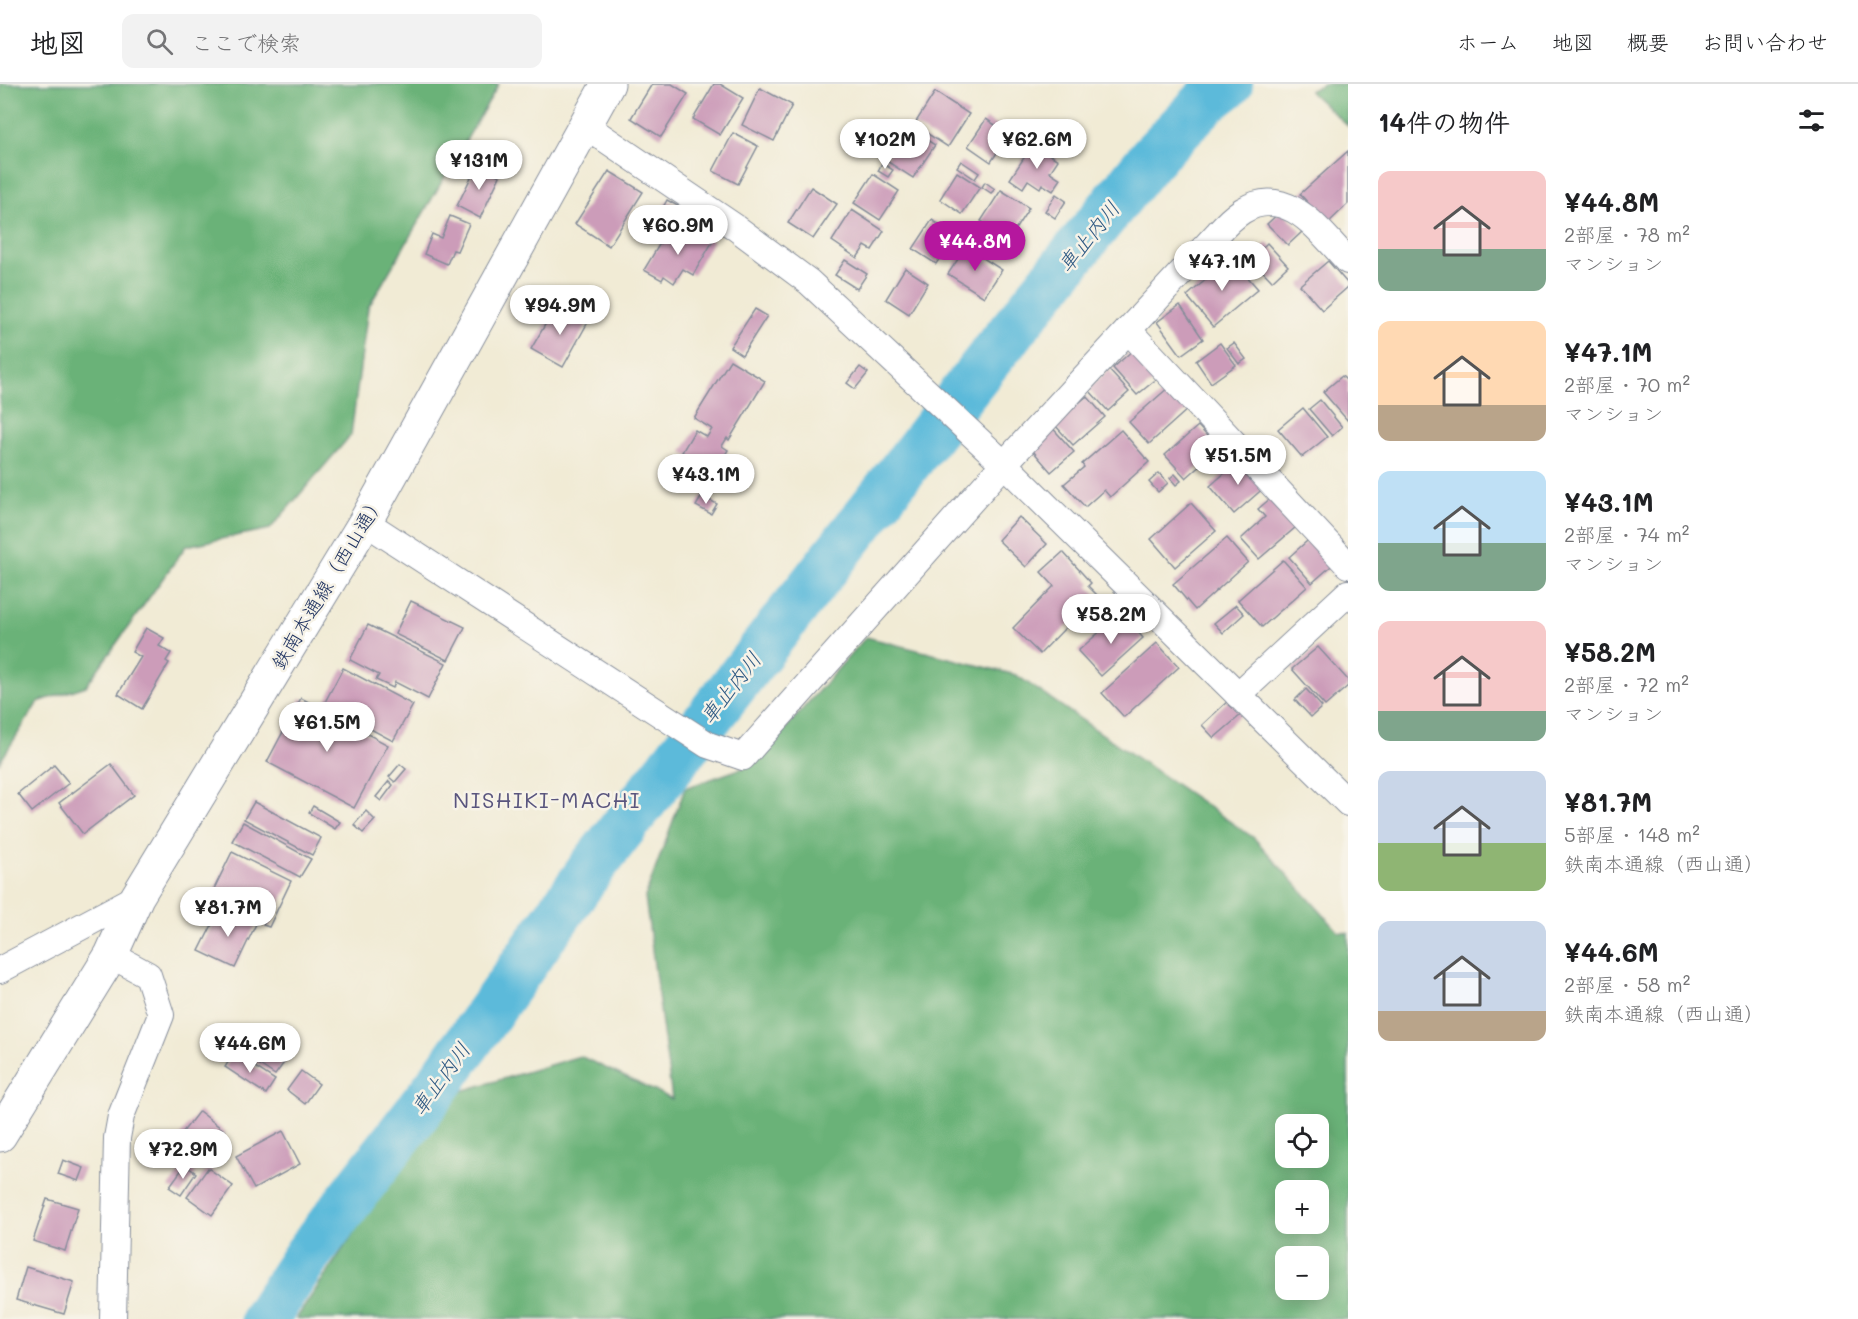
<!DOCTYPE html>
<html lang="ja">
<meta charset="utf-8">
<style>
:root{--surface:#fff;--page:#f2f2f2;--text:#202124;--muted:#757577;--line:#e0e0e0;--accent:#b5179e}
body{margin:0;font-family:Mali,"Klee One",sans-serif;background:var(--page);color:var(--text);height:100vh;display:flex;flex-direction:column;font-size:22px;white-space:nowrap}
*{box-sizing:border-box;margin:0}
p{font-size:20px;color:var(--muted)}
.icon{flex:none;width:33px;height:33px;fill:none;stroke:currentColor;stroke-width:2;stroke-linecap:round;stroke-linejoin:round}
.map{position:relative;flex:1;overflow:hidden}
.details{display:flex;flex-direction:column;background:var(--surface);width:510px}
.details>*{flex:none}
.fabs{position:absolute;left:1275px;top:1030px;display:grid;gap:12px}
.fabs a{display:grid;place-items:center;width:54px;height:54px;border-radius:12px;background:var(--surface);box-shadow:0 3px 15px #0003;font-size:30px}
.price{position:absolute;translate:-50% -51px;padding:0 14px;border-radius:21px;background:#fff;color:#222;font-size:20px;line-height:39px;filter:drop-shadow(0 2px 3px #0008)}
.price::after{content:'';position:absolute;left:50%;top:36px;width:18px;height:14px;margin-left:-9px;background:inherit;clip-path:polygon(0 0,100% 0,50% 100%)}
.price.current{background:var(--accent);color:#fff}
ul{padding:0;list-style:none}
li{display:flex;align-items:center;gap:18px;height:150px;padding:0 30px}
li span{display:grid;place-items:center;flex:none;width:168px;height:120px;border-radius:12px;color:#555}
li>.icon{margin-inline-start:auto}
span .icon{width:72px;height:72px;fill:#fffc;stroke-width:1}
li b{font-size:26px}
h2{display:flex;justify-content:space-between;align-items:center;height:72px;padding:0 30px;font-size:26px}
header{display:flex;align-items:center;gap:36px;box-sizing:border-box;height:84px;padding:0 30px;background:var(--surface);border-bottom:2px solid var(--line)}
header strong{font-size:28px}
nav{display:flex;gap:33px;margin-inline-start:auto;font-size:21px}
.search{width:420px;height:54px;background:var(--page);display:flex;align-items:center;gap:15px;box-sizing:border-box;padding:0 21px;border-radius:12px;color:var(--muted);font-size:22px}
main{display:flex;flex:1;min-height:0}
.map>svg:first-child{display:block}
.forest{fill:#6bb278;stroke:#43706b;stroke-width:1.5;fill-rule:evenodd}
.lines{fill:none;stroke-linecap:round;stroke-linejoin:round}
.river{stroke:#5cbada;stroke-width:48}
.building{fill:#cc9cb9}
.street-casing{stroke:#868d9a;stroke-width:28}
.secondary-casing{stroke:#868d9a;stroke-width:35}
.street{stroke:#fff;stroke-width:26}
.secondary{stroke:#fff;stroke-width:33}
.labels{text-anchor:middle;stroke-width:5;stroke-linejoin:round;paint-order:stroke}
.street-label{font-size:20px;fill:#1b2f5e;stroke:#f7f3e8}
.water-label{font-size:21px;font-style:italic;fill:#2e5983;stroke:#f7f3e8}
.quarter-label{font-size:22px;letter-spacing:1.5px;fill:#59557e;stroke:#f7f3e8}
</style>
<header>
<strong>地図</strong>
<div class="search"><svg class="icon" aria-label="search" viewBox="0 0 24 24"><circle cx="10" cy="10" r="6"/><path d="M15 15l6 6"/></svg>ここで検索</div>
<nav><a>ホーム</a><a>地図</a><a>概要</a><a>お問い合わせ</a></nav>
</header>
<main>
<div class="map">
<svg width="1348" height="1235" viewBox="0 0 1348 1235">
<rect width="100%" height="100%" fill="#f7f3e8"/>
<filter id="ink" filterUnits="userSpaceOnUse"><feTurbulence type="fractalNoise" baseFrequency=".0167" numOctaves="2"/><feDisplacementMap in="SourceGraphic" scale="12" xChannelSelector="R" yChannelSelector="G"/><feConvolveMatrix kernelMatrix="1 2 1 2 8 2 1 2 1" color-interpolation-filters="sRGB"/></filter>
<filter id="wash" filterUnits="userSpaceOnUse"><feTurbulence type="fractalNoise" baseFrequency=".008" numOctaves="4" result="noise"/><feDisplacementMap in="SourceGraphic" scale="24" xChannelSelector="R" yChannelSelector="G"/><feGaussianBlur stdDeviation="1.35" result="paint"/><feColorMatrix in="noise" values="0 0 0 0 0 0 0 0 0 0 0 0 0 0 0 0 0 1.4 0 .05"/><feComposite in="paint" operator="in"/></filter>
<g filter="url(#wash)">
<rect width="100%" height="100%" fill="#f1ebd5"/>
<g class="forest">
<path d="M0,0H499L368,224L351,351L270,445L186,462L86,602L38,618L0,678Z"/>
<path d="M1324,0H1348V42L1309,7Z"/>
<path d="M866,553L1016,591L1254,754L1339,848L1348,849V1235H296L445,1012L580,972L672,1015L645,813L685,704L754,680ZM1286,1041H1318V1074H1286ZM1286,1107H1318V1140H1286ZM1286,1173H1318V1206H1286Z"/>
</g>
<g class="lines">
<path class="river" d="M265,1235L307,1171L435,1005L593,782L798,519L989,275L1151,74L1205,18L1229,0"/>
</g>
<g id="blocks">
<g class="building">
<path d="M652,0H672L688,10L661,53L631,34Z"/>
<path d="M714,0H720L743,14L720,51L693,35Z"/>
<path d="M760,4L792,21L774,57L742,41Z"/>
<path d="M935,8L969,30L948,63L914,41Z"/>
<path d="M986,35L1009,50L991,78L968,62Z"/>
<path d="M906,43L935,61L913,94L885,76Z"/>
<path d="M733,49L758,62L738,100L713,87Z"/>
<path d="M1033,60L1058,76L1050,88L1061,95L1053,107L1042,100L1040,104L1028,96L1023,104L1010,95Z"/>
<path d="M1348,67V120L1327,140L1300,110Z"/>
<path d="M961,77L979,89L975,95L957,83Z"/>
<path d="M882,79L893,86L888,93L878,87Z"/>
<path d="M477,81L500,92L480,134L457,122Z"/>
<path d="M609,87L643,108L609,162L575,140Z"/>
<path d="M957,88L980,103L962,130L940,115Z"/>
<path d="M873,90L899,107L880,136L854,119Z"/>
<path d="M985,98L995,105L991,109L982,103Z"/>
<path d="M811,103L837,120L813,155L788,139Z"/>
<path d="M1001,106L1029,124L1009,155L981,137Z"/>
<path d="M1056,110L1066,117L1055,134L1045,127Z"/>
<path d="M667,116L683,125L670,149L654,140Z"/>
<path d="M852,126L884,147L872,166L865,162L857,174L832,157Z"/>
<path d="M1282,126L1302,148L1288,161L1267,140Z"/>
<path d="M450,132L469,140L457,167L453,166L447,180L424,170L432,150L441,154Z"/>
<path d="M932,136L955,151L936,180L913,165Z"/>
<path d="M686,147L696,153L699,148L713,157L693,191L683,185L674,199L664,192L662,196L644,186L665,151L679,159Z"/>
<path d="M1267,159L1288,182L1272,197L1251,175Z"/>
<path d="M966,163L1002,186L984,213L948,190Z"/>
<path d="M1231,174L1258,205L1213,243L1187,212Z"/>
<path d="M845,176L867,190L857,205L835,191Z"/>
<path d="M1328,177L1348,200V203L1322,226L1300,201Z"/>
<path d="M905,184L928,199L909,230L886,215Z"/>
<path d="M557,220L588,238L563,283L531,265Z"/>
<path d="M1180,221L1203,255L1181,271L1157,238Z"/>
<path d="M755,225L767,232L742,271L730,263Z"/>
<path d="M1220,259L1236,281L1211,299L1196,277Z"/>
<path d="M1234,259L1246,275L1239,280L1227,264Z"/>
<path d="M1134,265L1159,293L1137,311L1113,284Z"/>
<path d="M730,276L765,297L729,356L727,354L722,362L728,366L715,388L682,368L695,346L707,353L712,345L694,334Z"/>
<path d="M860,283L868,289L855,305L847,299Z"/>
<path d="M1109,286L1129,308L1108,327L1088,305Z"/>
<path d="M1342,292L1348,298V337L1323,308Z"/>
<path d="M1169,303L1188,325L1149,360L1129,338Z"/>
<path d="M1087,312L1105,333L1073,361L1054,340Z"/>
<path d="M1320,316L1342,343L1332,352L1309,325Z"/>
<path d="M1303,324L1327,353L1302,373L1278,345Z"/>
<path d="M1049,340L1074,368L1051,388L1027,360Z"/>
<path d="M1198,342L1219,365L1186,394L1165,371Z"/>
<path d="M1121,346L1149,378L1110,413L1104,406L1085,423L1064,400L1084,383L1082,380Z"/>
<path d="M1242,374L1266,402L1234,430L1210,402Z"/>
<path d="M1159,389L1168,399L1158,408L1149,398Z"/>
<path d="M1175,390L1181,397L1176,401L1170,394Z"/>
<path d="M1278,408L1303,437L1259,475L1241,455L1265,433L1258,425Z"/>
<path d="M702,412L717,420L711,430L696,422Z"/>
<path d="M1191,419L1216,447L1175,483L1151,455Z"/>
<path d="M1019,433L1047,460L1026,483L998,456Z"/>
<path d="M1315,450L1338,476L1312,499L1289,473Z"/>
<path d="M1227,454L1248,478L1195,526L1173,500Z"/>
<path d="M1063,468L1091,499L1088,502L1097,511L1040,570L1013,544L1054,502L1041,488Z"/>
<path d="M1283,476L1307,503L1262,543L1238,516Z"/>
<path d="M411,517L465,543L448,576L395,550Z"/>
<path d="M1236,521L1244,530L1223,549L1214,539Z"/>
<path d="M1121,529L1143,554L1101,592L1078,567Z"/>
<path d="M368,541L446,579L428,615L395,598L393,604L376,596L379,591L350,576Z"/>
<path d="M146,544L164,554L159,562L171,569L166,577L169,579L142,625L118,610L141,573L132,568Z"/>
<path d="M1157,559L1179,583L1124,633L1102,609Z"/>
<path d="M1318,563L1348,596V602L1325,622L1292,585Z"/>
<path d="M343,584L413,621L393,657L324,620Z"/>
<path d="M1306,605L1322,623L1311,633L1295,616Z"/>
<path d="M301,614L388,661L354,724L267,678Z"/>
<path d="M1229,616L1242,630L1214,654L1202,641Z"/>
<path d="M111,680L134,711L83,750L59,719Z"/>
<path d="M400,680L406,685L395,698L389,693Z"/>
<path d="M54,681L69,699L32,728L18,710Z"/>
<path d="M389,697L393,701L381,717L376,713Z"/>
<path d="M254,718L321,754L312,771L244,735Z"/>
<path d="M313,722L340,738L335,745L309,729Z"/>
<path d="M366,727L375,736L363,749L354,741Z"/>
<path d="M243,738L311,775L300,793L232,757Z"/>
<path d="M232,768L291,797L269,843L263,841L267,832L213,807Z"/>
<path d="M221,823L256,840L235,884L199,867Z"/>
<path d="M259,958L286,976L275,991L248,973Z"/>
<path d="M234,969L275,996L266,1010L225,983Z"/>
<path d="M301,987L319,1000L305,1020L287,1006Z"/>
<path d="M199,1027L226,1048L203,1079L175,1058Z"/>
<path d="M283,1047L300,1080L254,1105L236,1072Z"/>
<path d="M63,1076L84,1084L79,1097L58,1090Z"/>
<path d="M185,1081L196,1089L181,1111L169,1103Z"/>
<path d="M208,1084L233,1102L212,1131L187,1113Z"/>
<path d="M47,1115L78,1124L65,1167L33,1157Z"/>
<path d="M26,1183L74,1198L64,1230L16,1216Z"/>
</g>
</g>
</g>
<g filter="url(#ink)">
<use href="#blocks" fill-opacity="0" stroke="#868d9a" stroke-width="1.5"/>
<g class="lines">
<g class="street-casing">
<g id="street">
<path d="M1348,177C1320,148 1287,99 1242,127C1233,133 1225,141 1218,149L1004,380L1348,719"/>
<path d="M1128,246L1348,481"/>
<path d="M365,438L708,661L743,673L1004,380L809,198L735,143L586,42"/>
<path d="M1238,611L1348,509"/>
<path d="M111,871L148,891L161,931L121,1032L117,1054L113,1235"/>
<path d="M0,886L137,813"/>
</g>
</g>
<g class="secondary-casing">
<path id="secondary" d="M0,1051L111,871L137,813L365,438L608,0"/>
</g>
<use href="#street" class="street"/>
<use href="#secondary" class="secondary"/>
</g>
</g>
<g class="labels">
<g class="street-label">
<text transform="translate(328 498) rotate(-59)" y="7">鉄南本通線（西山通）</text>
</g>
<g class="water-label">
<text transform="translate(1089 153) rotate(-51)" y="7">車止内川</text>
<text transform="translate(731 604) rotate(-52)" y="7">車止内川</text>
<text transform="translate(441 995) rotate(-54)" y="7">車止内川</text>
</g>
<g class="quarter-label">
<text x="547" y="724">NISHIKI-MACHI</text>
</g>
</g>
</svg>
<div class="fabs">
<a><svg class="icon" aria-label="locate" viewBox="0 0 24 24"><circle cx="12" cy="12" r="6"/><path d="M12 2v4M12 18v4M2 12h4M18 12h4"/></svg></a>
<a>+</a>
<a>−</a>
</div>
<b class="price" style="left:885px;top:86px">¥102M</b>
<b class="price" style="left:1037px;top:86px">¥62.6M</b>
<b class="price" style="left:479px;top:107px">¥131M</b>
<b class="price" style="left:678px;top:172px">¥60.9M</b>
<b class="price current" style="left:975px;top:188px">¥44.8M</b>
<b class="price" style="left:1222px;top:208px">¥47.1M</b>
<b class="price" style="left:560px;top:252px">¥94.9M</b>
<b class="price" style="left:1238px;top:402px">¥51.5M</b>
<b class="price" style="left:706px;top:421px">¥43.1M</b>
<b class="price" style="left:1111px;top:561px">¥58.2M</b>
<b class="price" style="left:327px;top:669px">¥61.5M</b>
<b class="price" style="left:228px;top:854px">¥81.7M</b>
<b class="price" style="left:250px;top:990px">¥44.6M</b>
<b class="price" style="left:183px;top:1096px">¥72.9M</b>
</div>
<section class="details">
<h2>14件の物件<svg class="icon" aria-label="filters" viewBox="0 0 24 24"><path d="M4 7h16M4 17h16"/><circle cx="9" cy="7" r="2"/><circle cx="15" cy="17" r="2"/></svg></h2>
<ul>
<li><span style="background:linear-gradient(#f6c9c9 65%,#7fa58c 0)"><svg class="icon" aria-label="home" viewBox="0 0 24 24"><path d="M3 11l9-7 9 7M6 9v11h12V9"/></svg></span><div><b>¥44.8M</b><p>2部屋 · 78 m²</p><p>マンション</p></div></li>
<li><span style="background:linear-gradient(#ffd9b3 70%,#b9a48a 0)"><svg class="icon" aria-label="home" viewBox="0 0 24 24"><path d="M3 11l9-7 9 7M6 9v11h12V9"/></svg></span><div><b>¥47.1M</b><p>2部屋 · 70 m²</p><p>マンション</p></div></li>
<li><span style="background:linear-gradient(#bfe0f5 60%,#7fa58c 0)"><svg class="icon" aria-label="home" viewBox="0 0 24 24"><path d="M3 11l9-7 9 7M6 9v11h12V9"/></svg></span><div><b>¥43.1M</b><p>2部屋 · 74 m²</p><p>マンション</p></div></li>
<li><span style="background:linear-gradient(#f6c9c9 75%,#7fa58c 0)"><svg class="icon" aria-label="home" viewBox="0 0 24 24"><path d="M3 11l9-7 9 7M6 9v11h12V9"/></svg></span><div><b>¥58.2M</b><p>2部屋 · 72 m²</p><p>マンション</p></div></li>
<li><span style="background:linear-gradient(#c9d6e8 60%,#8fb573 0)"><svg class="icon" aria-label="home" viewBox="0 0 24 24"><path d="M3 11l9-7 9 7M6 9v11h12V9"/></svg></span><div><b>¥81.7M</b><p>5部屋 · 148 m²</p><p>鉄南本通線（西山通）</p></div></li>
<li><span style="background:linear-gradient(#c9d6e8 75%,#b9a48a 0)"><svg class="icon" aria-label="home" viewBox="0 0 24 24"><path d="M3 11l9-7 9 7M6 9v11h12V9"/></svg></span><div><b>¥44.6M</b><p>2部屋 · 58 m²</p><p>鉄南本通線（西山通）</p></div></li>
</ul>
</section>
</main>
